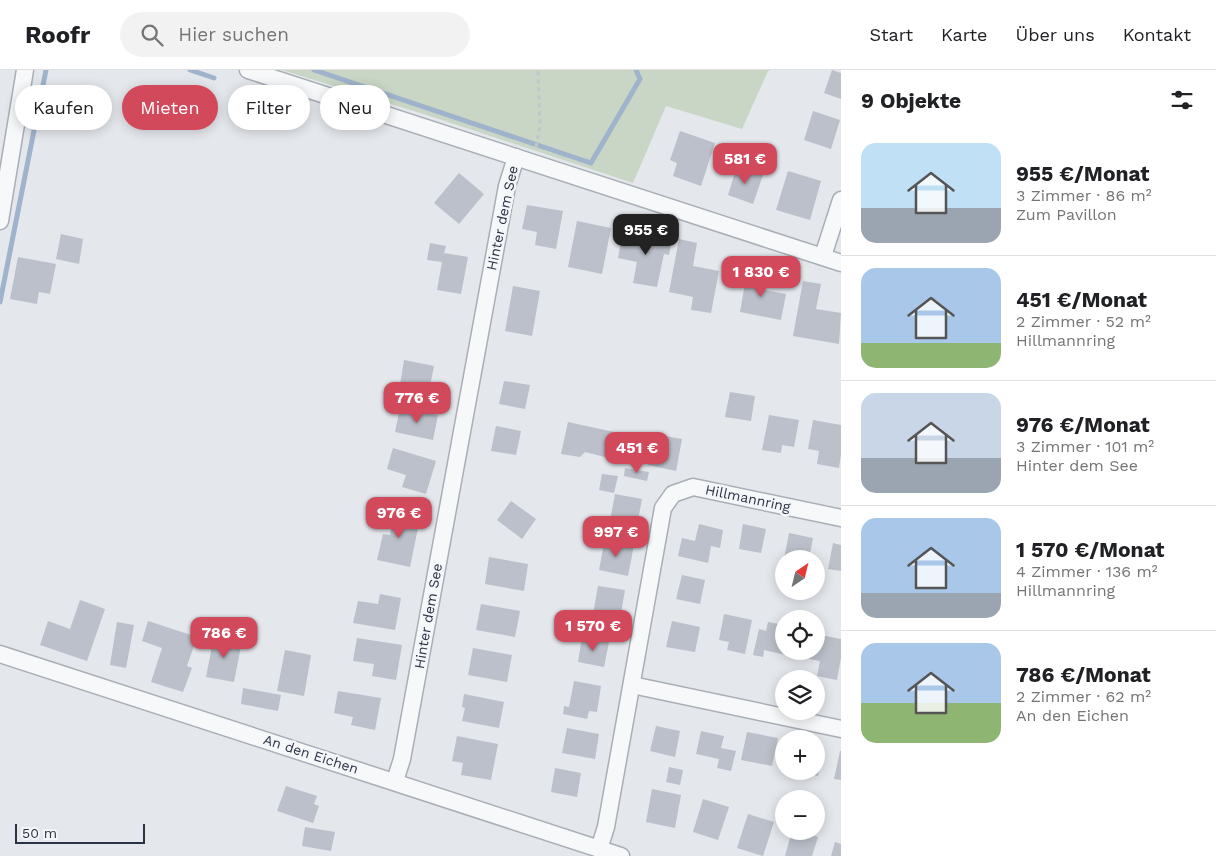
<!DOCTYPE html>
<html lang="de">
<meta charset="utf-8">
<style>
:root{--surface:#fff;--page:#f2f2f2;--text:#202124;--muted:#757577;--line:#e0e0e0;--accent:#d1495b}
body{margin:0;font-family:"Work Sans",sans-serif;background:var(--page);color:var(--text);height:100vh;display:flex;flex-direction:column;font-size:19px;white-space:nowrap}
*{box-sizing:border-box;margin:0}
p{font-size:16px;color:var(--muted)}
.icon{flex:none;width:28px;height:28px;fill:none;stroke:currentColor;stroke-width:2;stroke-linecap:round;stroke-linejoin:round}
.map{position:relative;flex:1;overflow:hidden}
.details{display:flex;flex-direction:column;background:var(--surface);width:375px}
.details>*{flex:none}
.banner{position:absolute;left:15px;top:15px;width:475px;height:45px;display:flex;gap:10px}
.needle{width:32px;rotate:35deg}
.controls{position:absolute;left:775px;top:480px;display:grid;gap:10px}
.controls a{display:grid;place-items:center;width:50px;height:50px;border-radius:50%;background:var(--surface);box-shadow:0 2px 12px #0003;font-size:25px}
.scale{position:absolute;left:15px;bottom:12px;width:130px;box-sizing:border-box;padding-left:5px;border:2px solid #2b3445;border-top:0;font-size:14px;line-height:18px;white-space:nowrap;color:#2b3445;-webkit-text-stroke:4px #f4f6f9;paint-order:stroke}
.price{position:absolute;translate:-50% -42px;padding:0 11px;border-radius:10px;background:var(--accent);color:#fff;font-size:16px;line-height:32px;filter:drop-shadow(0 1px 2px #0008)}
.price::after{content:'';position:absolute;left:50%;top:30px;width:15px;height:11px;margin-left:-8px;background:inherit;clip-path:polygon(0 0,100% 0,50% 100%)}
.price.current{background:#222;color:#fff}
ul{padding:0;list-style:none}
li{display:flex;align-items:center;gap:15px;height:125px;padding:0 20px}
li+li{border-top:1px solid var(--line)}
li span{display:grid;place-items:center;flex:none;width:140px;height:100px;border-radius:15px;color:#555}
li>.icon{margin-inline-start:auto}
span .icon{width:60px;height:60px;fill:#fffc;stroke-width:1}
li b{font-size:21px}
h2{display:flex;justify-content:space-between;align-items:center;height:60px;padding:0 20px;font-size:21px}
.tag{padding:0 18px;border-radius:22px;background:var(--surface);box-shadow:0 2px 12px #0003;font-size:18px;line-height:45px}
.tag.current{background:var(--accent);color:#fff}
header{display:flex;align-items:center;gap:30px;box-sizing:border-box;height:70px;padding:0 25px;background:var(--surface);border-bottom:1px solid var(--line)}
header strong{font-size:24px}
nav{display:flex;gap:28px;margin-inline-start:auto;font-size:18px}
.search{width:350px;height:45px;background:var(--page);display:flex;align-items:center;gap:12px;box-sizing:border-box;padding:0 18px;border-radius:28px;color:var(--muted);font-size:19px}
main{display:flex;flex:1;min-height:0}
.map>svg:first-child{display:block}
.green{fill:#c9d6c5}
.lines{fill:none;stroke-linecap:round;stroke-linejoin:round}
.stream{stroke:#9fb4cc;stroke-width:5}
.building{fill:#bbc0ca}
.minor-casing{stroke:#a9aeb7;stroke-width:19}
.path{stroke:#c2c5cb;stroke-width:3;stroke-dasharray:4 4;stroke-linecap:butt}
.minor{stroke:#f7f8fa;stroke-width:16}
.labels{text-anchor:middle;stroke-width:5;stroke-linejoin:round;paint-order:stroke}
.street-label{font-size:14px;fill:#2b3445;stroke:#f4f6f9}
</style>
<header>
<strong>Roofr</strong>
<div class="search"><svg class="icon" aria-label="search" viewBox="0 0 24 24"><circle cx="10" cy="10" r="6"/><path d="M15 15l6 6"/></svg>Hier suchen</div>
<nav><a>Start</a><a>Karte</a><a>Über uns</a><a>Kontakt</a></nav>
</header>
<main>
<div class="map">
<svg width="841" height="786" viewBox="0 0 841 786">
<rect width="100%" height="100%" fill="#e4e7ec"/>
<path class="green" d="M282,0H772L768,1L742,59L666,36L633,113L433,47Z"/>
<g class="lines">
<g class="stream">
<path d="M190,0L214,8"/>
<path d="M314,0L591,93L640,9L636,0"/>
<path d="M0,232L46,0"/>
</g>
</g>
<g class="building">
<path d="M832,0L841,3V29L824,23Z"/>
<path d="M813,41L840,50L831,79L804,70Z"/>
<path d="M680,61L715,73L701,116L673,106L677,93L670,90Z"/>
<path d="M737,96L763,105L753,134L728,125Z"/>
<path d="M788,101L821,111L810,150L776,140Z"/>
<path d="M459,103L484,124L459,154L434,133Z"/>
<path d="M527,135L563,141L556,179L535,175L537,162L522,159Z"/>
<path d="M577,151L611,158L602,204L568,197Z"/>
<path d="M623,161L647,166L646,170L655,171L657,162L673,165L669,185L664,184L657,217L633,213L637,192L618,188Z"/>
<path d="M61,164L83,169L79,194L56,189Z"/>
<path d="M679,169L697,173L693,196L719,201L711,243L691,240L693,227L669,222Z"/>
<path d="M430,173L446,176L444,183L468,187L461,224L437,220L442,192L427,190Z"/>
<path d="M18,187L56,194L50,224L39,222L37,234L10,229Z"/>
<path d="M747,202L767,206L764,220L786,224L781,250L740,242Z"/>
<path d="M803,211L821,214L816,239L841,243L839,274L793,266Z"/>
<path d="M513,216L540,221L532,266L505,261Z"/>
<path d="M404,290L434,296L429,321L400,315Z"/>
<path d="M504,311L530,315L525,339L499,334Z"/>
<path d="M730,322L755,326L751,351L725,347Z"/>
<path d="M400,338L438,345L433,370L395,362Z"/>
<path d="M769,345L799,350L794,377L782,375L781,383L762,380Z"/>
<path d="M813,350L841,355V384L839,398L817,394L819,381L808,379Z"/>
<path d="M568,352L614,362L609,388L585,382L580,387L561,384Z"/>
<path d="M496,356L521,361L516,385L491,381Z"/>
<path d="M654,364L682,369L676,401L648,395Z"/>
<path d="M393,378L436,391L426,424L402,417L406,405L387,399Z"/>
<path d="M625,398L649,402L647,411L624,406Z"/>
<path d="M602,404L618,406L614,423L599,420Z"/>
<path d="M615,424L642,429L636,461L609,456Z"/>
<path d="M511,431L536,449L522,469L497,450Z"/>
<path d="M390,438L413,443L410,456L418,458L410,497L377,490L383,464L390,465L392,454L387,453Z"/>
<path d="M699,454L723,460L720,478L711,476L708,493L678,486L682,468L695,471Z"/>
<path d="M743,454L766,459L761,483L739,479Z"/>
<path d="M789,463L813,468L809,489H784Z"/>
<path d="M605,469L634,475L628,506L599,500Z"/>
<path d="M833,473L841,475V501L828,499Z"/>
<path d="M489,487L528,494L524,521L485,514Z"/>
<path d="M682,505L705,510L700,534L676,529Z"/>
<path d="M598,516L625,520L619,554L592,550Z"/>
<path d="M380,524L401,528L395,560L353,553L358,531L378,534Z"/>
<path d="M80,530L105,539L87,591L40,575L48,551L70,559Z"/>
<path d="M481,534L520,541L515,567L476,560Z"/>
<path d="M724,544L752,550L745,584L727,580L729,572L719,570Z"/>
<path d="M148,551L197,567L187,596L192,598L183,622L151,612L162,578L142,571Z"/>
<path d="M672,551L700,557L695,582L666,577Z"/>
<path d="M117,552L134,555L126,598L110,595Z"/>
<path d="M768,552L784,555V581H796L795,587L764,580L763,587L753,585L759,559L766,561Z"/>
<path d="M816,564L841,569V588L837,610L817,606L820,591L809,589L811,581H816Z"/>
<path d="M214,566L242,571L234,612L206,607Z"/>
<path d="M582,567L609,572L604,597L578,592Z"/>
<path d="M357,568L402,575L396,610L372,606L374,594L353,591Z"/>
<path d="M473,578L512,585L507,612L468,605Z"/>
<path d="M285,580L311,585L304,626L277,621Z"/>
<path d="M574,611L601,616L597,642L589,641L587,649L563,644L564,636L569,637Z"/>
<path d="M243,618L281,625L278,641L241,634Z"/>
<path d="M338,621L381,628L375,660L351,655L353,647L334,643Z"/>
<path d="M464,624L504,632L499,658L462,651L465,638L462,637Z"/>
<path d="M656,656L680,661L675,687L650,681Z"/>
<path d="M567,658L599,664L595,689L562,683Z"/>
<path d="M701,661L724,666L721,678L736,681L731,701L717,698L719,689L696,684Z"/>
<path d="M747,662L778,668L772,696L741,690Z"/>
<path d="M457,666L498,674L491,710L461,705L463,693L452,691Z"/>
<path d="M816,678L823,679L818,706L801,702L816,701Z"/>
<path d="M840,681H841V710L834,709Z"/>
<path d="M669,697L683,700L680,715L666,712Z"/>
<path d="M555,698L581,703L577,727L551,722Z"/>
<path d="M286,716L317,726L314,734L319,736L313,753L277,741Z"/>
<path d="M652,719L681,725L675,758L646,752Z"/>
<path d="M703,729L729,737L718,770L693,762Z"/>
<path d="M748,744L774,752L763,786L737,778Z"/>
<path d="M305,757L335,762L331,781L302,776Z"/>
<path d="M792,761H800L818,767L812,786H785Z"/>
<path d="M835,772L841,774V786H831Z"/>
</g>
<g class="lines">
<g class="minor-casing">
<g id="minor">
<path d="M248,0L841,193"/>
<path d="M0,151L25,0"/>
<path d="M823,186L841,130"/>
<path d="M0,584L621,786"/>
<path d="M632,615L841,659"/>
<path d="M395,711L402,689L507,116L516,87"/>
<path d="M599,779L606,757L663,438L673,424L693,417L841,448"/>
</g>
</g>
<path class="path" d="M536,77L540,56L538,0"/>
<use href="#minor" class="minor"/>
</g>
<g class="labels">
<g class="street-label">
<text transform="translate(502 148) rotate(-78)" y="5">Hinter dem See</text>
<text transform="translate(748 428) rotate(12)" y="5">Hillmannring</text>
<text transform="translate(428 546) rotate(-80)" y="5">Hinter dem See</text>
<text transform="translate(311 684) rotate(18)" y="5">An den Eichen</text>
</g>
</g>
</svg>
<div class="controls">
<a><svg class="needle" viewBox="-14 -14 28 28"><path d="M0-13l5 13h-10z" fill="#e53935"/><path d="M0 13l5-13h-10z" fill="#757577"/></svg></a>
<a><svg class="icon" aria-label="locate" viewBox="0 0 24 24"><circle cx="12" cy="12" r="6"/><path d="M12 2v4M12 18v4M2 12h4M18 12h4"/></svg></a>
<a><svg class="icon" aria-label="layers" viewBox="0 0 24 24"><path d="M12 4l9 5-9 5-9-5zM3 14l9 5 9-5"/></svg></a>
<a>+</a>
<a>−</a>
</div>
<div class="scale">50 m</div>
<b class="price" style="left:745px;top:115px">581 €</b>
<b class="price current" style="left:646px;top:186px">955 €</b>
<b class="price" style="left:761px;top:228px">1 830 €</b>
<b class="price" style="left:417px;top:354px">776 €</b>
<b class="price" style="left:637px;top:404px">451 €</b>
<b class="price" style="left:399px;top:469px">976 €</b>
<b class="price" style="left:616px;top:488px">997 €</b>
<b class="price" style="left:593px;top:582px">1 570 €</b>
<b class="price" style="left:224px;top:589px">786 €</b>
<div class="banner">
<a class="tag">Kaufen</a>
<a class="tag current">Mieten</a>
<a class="tag">Filter</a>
<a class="tag">Neu</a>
</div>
</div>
<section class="details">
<h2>9 Objekte<svg class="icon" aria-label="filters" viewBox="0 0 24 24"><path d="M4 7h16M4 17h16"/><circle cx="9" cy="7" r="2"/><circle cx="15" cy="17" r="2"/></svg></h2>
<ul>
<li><span style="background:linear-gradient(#bfe0f5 65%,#9aa5b1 0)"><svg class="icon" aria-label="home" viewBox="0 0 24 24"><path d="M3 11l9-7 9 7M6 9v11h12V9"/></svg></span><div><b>955 €/Monat</b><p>3 Zimmer · 86 m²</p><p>Zum Pavillon</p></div></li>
<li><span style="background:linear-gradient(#a9c7e8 75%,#8fb573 0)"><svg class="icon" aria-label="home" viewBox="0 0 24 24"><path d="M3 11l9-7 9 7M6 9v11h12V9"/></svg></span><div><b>451 €/Monat</b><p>2 Zimmer · 52 m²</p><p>Hillmannring</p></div></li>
<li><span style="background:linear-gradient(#c9d6e8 65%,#9aa5b1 0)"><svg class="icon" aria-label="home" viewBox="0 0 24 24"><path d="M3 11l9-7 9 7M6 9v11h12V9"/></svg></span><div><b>976 €/Monat</b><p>3 Zimmer · 101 m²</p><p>Hinter dem See</p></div></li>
<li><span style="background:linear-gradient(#a9c7e8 75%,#9aa5b1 0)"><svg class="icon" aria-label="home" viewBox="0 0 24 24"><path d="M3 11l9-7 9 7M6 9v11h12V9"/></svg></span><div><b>1 570 €/Monat</b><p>4 Zimmer · 136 m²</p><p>Hillmannring</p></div></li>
<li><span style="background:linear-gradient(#a9c7e8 60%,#8fb573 0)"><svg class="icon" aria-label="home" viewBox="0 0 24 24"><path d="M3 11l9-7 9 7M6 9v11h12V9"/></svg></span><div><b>786 €/Monat</b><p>2 Zimmer · 62 m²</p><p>An den Eichen</p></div></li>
</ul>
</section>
</main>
